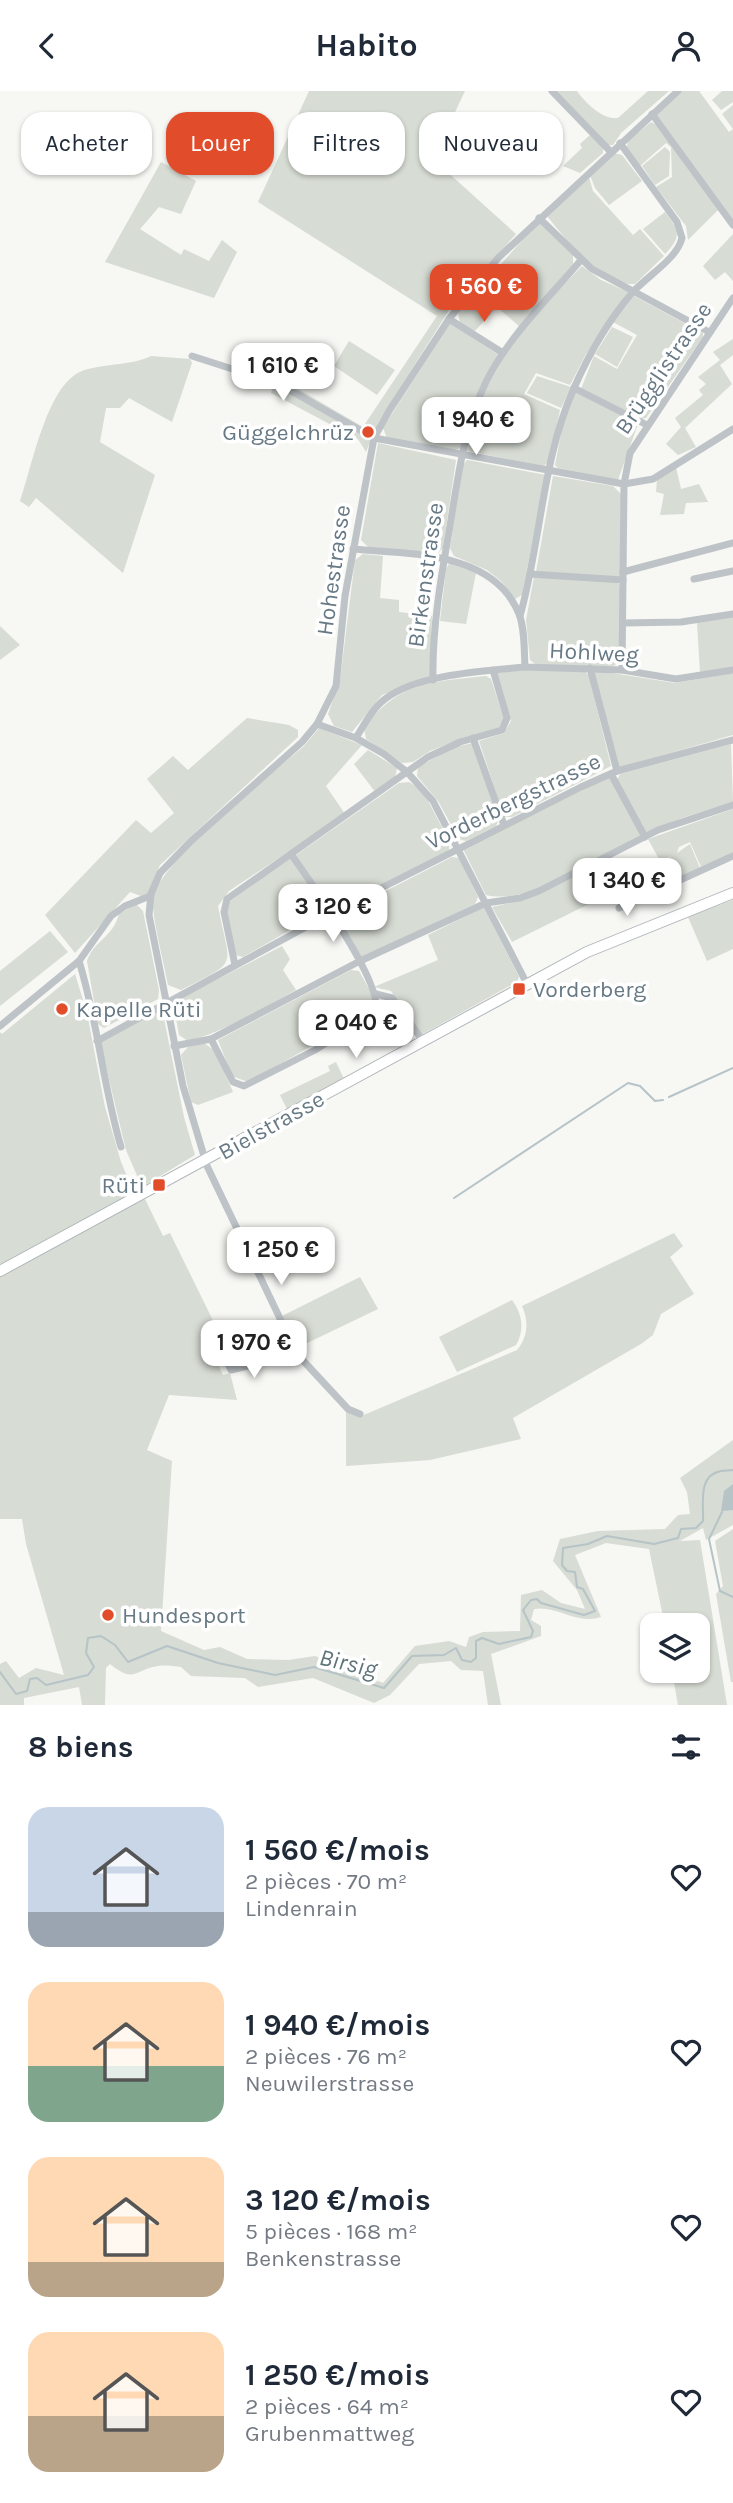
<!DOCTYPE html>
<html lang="fr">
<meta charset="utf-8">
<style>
:root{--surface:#fff;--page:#f6f6f7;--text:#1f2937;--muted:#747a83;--accent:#e14c2b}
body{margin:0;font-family:Karla,sans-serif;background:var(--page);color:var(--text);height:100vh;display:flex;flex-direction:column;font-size:26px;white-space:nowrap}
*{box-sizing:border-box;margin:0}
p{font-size:23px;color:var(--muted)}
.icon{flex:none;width:38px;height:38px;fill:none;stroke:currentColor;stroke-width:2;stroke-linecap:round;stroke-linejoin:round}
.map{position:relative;height:1614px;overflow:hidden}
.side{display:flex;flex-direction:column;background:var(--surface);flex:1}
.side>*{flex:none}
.hud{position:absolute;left:21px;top:21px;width:691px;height:63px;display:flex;gap:14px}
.controls{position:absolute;left:640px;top:1522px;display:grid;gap:14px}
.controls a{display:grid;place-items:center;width:70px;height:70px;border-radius:14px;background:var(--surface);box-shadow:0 2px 5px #0004;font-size:35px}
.price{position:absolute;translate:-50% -60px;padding:0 16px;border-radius:14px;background:#fff;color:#222;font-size:23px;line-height:46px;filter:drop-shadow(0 2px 4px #0008)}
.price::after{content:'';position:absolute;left:50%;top:42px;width:21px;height:16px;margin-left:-10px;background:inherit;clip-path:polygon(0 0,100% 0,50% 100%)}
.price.on{background:var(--accent);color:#fff}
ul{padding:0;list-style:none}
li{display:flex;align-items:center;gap:21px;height:175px;padding:0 28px}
li span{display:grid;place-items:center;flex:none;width:196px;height:140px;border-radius:21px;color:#555}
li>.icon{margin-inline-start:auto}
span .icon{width:84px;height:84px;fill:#fffc;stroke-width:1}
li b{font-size:30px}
h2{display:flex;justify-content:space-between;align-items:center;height:84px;padding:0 28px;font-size:30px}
.tag{padding:0 24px;border-radius:21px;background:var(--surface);box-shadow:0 2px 5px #0004;font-size:24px;line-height:63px}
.tag.on{background:var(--accent);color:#fff}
header{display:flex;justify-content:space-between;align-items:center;height:91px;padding:0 28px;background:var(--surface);font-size:32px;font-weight:700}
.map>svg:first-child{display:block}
.green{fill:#d7dcd4}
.water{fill:#b6c3c7}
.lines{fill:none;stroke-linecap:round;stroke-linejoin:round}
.stream{stroke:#b6c3c7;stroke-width:2}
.secondary-casing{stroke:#b1b7bb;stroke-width:12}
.minor{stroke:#bec3c7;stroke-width:7}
.secondary{stroke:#fff;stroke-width:10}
.poi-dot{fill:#e14c2b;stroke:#fff;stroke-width:2.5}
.labels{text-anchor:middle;stroke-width:7;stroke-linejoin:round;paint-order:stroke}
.street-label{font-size:23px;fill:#677985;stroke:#fff}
.poi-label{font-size:23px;fill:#677985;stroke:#fff;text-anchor:start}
.water-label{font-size:24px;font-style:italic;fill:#5e747a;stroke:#fff}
</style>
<header><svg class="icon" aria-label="back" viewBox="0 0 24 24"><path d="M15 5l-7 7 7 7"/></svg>Habito<svg class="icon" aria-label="person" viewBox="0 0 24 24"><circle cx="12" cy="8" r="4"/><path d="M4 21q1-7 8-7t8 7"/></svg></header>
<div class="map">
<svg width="733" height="1614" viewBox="0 0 733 1614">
<rect width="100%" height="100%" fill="#f7f7f4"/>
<g class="green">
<path d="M309,0H465L433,68L516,143L451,216L378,332L366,361L358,348L271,302L276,285L363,336L437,225L258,111Z"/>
<path d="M555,0H577C585,11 602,29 618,27L648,0H669L621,42L613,54H608Z"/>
<path d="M682,0H699L729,41L733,38L722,23L733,14V128L656,23Z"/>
<path d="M722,0H733V11L721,19L712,9Z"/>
<circle cx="465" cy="36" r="9"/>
<path d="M651,31L660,36L719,118L688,149L686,135L656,96L672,86L671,56L666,52L640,75L627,56L628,50Z"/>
<path d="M590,44L603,55V62L580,82L563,75L582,57L580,53Z"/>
<path d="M665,56L670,61L669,85L655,94L642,75Z"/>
<path d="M614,62L622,64L642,90L609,114L595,97L590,84Z"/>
<path d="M161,71L196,90L181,123L159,116L140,138L181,164L184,158L209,170L222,149L237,161L214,207L105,171Z"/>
<path d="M589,86L593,100L633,144L640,138L664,165L635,193C598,195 568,150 547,125Z"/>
<path d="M665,121C679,139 682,146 665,163L643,138Z"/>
<path d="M539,130L573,164V173L520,236L497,216L473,242L460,232L458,222Z"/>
<path d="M733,143V190L725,181L715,189L703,175Z"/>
<path d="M582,175L601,189L628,201L585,265L570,294L536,282L524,303L560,319L549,370L544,375L467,360C477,286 532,226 582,175Z"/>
<path d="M634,205L703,242V246L646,327L640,328L581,298L594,265L617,278L637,244L613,231Z"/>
<path d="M450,232L499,264L461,357L455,359L387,347L383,337Z"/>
<path d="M612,236L633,246L617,276L595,263Z"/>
<path d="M733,248V264L720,274L732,293L685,337L696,356L678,364L666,353L681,336L675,327L703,304L699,299L706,293L698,286L720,269L713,261Z"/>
<path d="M349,250L395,279L377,304L334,275Z"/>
<path d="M151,265L190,268L192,272L172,331L129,307L120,317H106L100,351L155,384L123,482L36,407L29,416L20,410C32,376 47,293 82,280C105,272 130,275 151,265Z"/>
<path d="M537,285L571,296L561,317L527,302Z"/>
<path d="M574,300L638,333L618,389L558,377L555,374L563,333Z"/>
<path d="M378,352L456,369L443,457L438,462L368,456L361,449Z"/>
<path d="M467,369L546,384L522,504L515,508L501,490L487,479L454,465L450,457L463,374Z"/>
<path d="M676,376L681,398L699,393L708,411L686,412L684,423L660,424L664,403L656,401L657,389Z"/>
<path d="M553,385L613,395L621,403L620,486L536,481Z"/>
<path d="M363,463L383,465L380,507L399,509V521L432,525L430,585L382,604L352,641L334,635L328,623L340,589L355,469Z"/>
<path d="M450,471L476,482L466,533L440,530L446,478Z"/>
<path d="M534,486L616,491L621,495L619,570L614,575H538L530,569L526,529Z"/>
<path d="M733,525V576L700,581L697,532Z"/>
<path d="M0,535L20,554L0,569Z"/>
<path d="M525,579H584L589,585L611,675L512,726H504L479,650L504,642L511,630L496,582Z"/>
<path d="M593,579L675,592L733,582V644L618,677Z"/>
<path d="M486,585L491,588L504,628L499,637L462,647L430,660L413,671L402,672L366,648L364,637C399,590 432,591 486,585Z"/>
<path d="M247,627L289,634L298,639V646L160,774L148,802L141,805L130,801L75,862L45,824L136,729L151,742L174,722L147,688L173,665L188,679Z"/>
<path d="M319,637L362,654L326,695L345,723L229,800L218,815C230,879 241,868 181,899L168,894C165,876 151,823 153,808C159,770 272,683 304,655Z"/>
<path d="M473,652L499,728L496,735L466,750L459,748L438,710L417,685L418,676L455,656Z"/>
<path d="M731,653L733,711L682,727L645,742L617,689L620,683Z"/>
<path d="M368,659L397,677L395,686L376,702L354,673Z"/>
<path d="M610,685L641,744C601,765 532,815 486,804L463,758Z"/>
<path d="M409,691L423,700L449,750V760L336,817L329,816L296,764L399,692Z"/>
<path d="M733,718V762L701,776L690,751L679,756L677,762L690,753L700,777L670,790L660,771L672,765L660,770L648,748Z"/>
<path d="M291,766L325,819L243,866L235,864L227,821L229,811Z"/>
<path d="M452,766L459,767L478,806L475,813L360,867L337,825Z"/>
<path d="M589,777L603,806L512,851L492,816L523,809Z"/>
<path d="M733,809V858L707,870L688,826Z"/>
<path d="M136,813L143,820L159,899L158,908L104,937L98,933L87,870C94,849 112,848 119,823Z"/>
<path d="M484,816L519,886L517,891L421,944L391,900L374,896L438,869L428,844Z"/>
<path d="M50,840L68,861L0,915V880Z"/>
<path d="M282,855L290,868L283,879L296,899C261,918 226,940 188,950L179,944L174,917L181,907Z"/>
<path d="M351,879L359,880L374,907L370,922L248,991L232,985L218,949Z"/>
<path d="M75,883L87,922L105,1016L121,1071L138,1111L145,1108L163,1145L170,1142L225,1254L212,1260L223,1284L230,1282L237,1309L169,1304L147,1359L172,1370L161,1540L204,1559L220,1556L247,1568L289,1569L315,1565L383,1592L415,1555L449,1550L466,1556L469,1546L483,1541L520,1540L521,1504L542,1499L561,1512L585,1518L577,1499L553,1470L560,1448L598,1440L665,1438L678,1424L690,1423L687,1401L680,1387L733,1349V1434L706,1449L703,1437L680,1450L700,1449L727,1614H678L672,1580H698V1535H665L649,1458L606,1452L575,1464L601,1526C575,1534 558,1514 534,1518L531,1529L541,1535V1545L491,1563L501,1614H488L483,1580L461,1579L451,1570L419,1573L390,1604L374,1612L313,1587L258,1596L245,1587L191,1585L181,1576C174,1575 165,1574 158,1575C133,1579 135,1593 110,1573L106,1577L105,1614H82L79,1596L24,1607V1614H0V1573L6,1570L19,1587L36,1577L64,1584L26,1453L22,1428H0V941L2,943Z"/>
<path d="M162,918L184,1026L195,1064L142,1096L126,1059L100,951Z"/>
<path d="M204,952L215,960L233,1001L198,1014L191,1011L181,964L188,956Z"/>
<path d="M336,971L344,988L287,1018L280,1004L330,980L328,975Z"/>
<path d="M674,1142L683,1155L670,1166L694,1203L661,1223L653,1244L641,1253L513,1327L521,1348L430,1369L346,1375V1319L359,1326L517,1259C528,1246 529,1230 522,1215Z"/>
<path d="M360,1186L378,1218L299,1256L282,1225Z"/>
<path d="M512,1209C522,1222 525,1239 516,1254L457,1281L439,1246Z"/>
<path d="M733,1438V1591H731L716,1503L723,1495L715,1450Z"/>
</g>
<path class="water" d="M733,1393V1419L721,1420L724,1400Z"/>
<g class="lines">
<g class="stream">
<path d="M669,1006L733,977"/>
<path d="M454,1107L628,992L640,995L655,1010L663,1009"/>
<path d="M722,1421L709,1448L720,1500L733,1506"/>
<path d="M0,1581L16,1603L27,1600L30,1588L37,1587L46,1594L88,1584L94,1576L86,1562L88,1547L101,1545L115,1554L128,1571L167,1555L218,1572L275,1584L314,1576L384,1597L412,1565L444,1564L456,1557L462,1569L471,1571L476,1567V1550L482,1547L499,1553L531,1546L533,1540L523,1519L531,1509L537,1508L541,1512L584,1524L595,1520L583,1498L577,1496L575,1481L567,1480L562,1474L563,1457L588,1453L607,1445L654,1453L678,1447L681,1438L696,1437L703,1430C704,1414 697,1384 721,1380C725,1379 729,1380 733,1379"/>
</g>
<g class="secondary-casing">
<path id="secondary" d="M0,1180L587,861L733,802"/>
</g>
<g class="minor">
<path d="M552,0L610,60"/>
<path d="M652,23L733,134"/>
<path d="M539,127L592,178L709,241"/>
<path d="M449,228L503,262"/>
<path d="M192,265L279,293L374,347L624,393L653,388L733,338"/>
<path d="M574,297L647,334"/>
<path d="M353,458C409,463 494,460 519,523C525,538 524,560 525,576L622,579L676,588L733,579"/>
<path d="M623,481L733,452"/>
<path d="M530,483L623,489"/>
<path d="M694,488L733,480"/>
<path d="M520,525C541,451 542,368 574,297C589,263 608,230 632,202C647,185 677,168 682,147L677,131L620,52"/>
<path d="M623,532L681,531L733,523"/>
<path d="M590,577L617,680"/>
<path d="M622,579L624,393L630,362L733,207"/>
<path d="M433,589C432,537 441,486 450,435C458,386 464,336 486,291C509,245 548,208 581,169"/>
<path d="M317,633L356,647L384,663L407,681L433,710L527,893"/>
<path d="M356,647C364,634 372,618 385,608C417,583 485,580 525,576"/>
<path d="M473,647L504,734"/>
<path d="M611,683L645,746"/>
<path d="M151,803L149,824L183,995L207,1075L297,1263L348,1318L360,1323"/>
<path d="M619,817L733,765"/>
<path d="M79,870C98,931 103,995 121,1056"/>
<path d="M235,874L224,821L227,808L428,666L460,651L502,639L507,627L493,579"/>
<path d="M376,903L392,907L423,950"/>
<path d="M0,935L79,870L111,825L125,815L150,805L160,782L191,750L302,651L317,633L336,595L345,505L374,347L389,320L449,228L498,167L678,0"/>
<path d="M211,948L233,991L244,995L315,959L375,921C386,895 309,789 291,763"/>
<path d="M97,950L326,825L581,696L617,680L733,649"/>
<path d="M174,955L211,948L360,870L486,812L520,807L539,800L658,739L733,714"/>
<path d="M227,1271L231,1279L297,1263"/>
</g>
<use href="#secondary" class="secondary"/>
</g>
<g class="poi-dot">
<circle cx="368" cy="341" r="7"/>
<rect x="512" y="891" width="14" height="14" rx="3.5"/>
<circle cx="62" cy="918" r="7"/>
<rect x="152" y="1087" width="14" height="14" rx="3.5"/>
<circle cx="108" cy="1524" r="7"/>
</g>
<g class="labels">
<g class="street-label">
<text transform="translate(663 277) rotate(-56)" y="8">Brügglistrasse</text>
<text transform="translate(333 479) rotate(-82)" y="8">Hohestrasse</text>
<text transform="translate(425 484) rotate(-82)" y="8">Birkenstrasse</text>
<text transform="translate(594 561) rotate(3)" y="8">Hohlweg</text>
<text transform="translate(513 710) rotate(-26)" y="8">Vorderbergstrasse</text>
<text transform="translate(271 1034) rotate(-29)" y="8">Bielstrasse</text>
</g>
<g class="poi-label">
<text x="354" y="349" text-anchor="end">Güggelchrüz</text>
<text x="533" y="906">Vorderberg</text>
<text x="76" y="926">Kapelle Rüti</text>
<text x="145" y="1102" text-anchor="end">Rüti</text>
<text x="122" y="1532">Hundesport</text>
</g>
<g class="water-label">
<text transform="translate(348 1572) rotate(13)" y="8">Birsig</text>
</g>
</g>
</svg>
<div class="controls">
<a><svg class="icon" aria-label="layers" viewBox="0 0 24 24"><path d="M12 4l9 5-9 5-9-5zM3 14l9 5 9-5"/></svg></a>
</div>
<b class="price on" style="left:484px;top:233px">1 560 €</b>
<b class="price" style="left:283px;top:312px">1 610 €</b>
<b class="price" style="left:476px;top:366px">1 940 €</b>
<b class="price" style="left:627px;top:827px">1 340 €</b>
<b class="price" style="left:333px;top:853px">3 120 €</b>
<b class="price" style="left:356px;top:969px">2 040 €</b>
<b class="price" style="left:281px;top:1196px">1 250 €</b>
<b class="price" style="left:254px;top:1289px">1 970 €</b>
<div class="hud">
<a class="tag">Acheter</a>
<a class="tag on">Louer</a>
<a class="tag">Filtres</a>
<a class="tag">Nouveau</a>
</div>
</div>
<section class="side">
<h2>8 biens<svg class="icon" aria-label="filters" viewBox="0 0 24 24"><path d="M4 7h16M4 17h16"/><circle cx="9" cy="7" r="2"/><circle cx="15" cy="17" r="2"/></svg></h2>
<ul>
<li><span style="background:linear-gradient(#c9d6e8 75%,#9aa5b1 0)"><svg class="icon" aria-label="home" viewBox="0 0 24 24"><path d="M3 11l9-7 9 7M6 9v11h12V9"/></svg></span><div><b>1 560 €/mois</b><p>2 pièces · 70 m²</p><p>Lindenrain</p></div><svg class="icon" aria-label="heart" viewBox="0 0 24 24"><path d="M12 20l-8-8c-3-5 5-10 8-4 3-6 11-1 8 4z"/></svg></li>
<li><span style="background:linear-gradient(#ffd9b3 60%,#7fa58c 0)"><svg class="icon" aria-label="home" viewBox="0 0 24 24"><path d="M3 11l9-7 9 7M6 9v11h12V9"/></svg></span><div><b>1 940 €/mois</b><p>2 pièces · 76 m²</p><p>Neuwilerstrasse</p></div><svg class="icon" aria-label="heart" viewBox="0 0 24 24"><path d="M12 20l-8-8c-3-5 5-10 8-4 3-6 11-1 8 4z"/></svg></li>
<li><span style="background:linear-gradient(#ffd9b3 75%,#b9a48a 0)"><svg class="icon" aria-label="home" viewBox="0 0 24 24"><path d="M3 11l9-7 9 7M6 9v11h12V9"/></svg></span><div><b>3 120 €/mois</b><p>5 pièces · 168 m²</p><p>Benkenstrasse</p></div><svg class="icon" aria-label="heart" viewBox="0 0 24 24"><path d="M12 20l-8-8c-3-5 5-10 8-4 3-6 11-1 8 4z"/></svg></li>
<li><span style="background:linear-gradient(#ffd9b3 60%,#b9a48a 0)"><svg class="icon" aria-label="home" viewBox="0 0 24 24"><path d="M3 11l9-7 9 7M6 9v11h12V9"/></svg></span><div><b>1 250 €/mois</b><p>2 pièces · 64 m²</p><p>Grubenmattweg</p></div><svg class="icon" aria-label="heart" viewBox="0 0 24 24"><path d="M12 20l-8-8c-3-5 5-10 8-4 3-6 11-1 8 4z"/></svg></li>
</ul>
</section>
